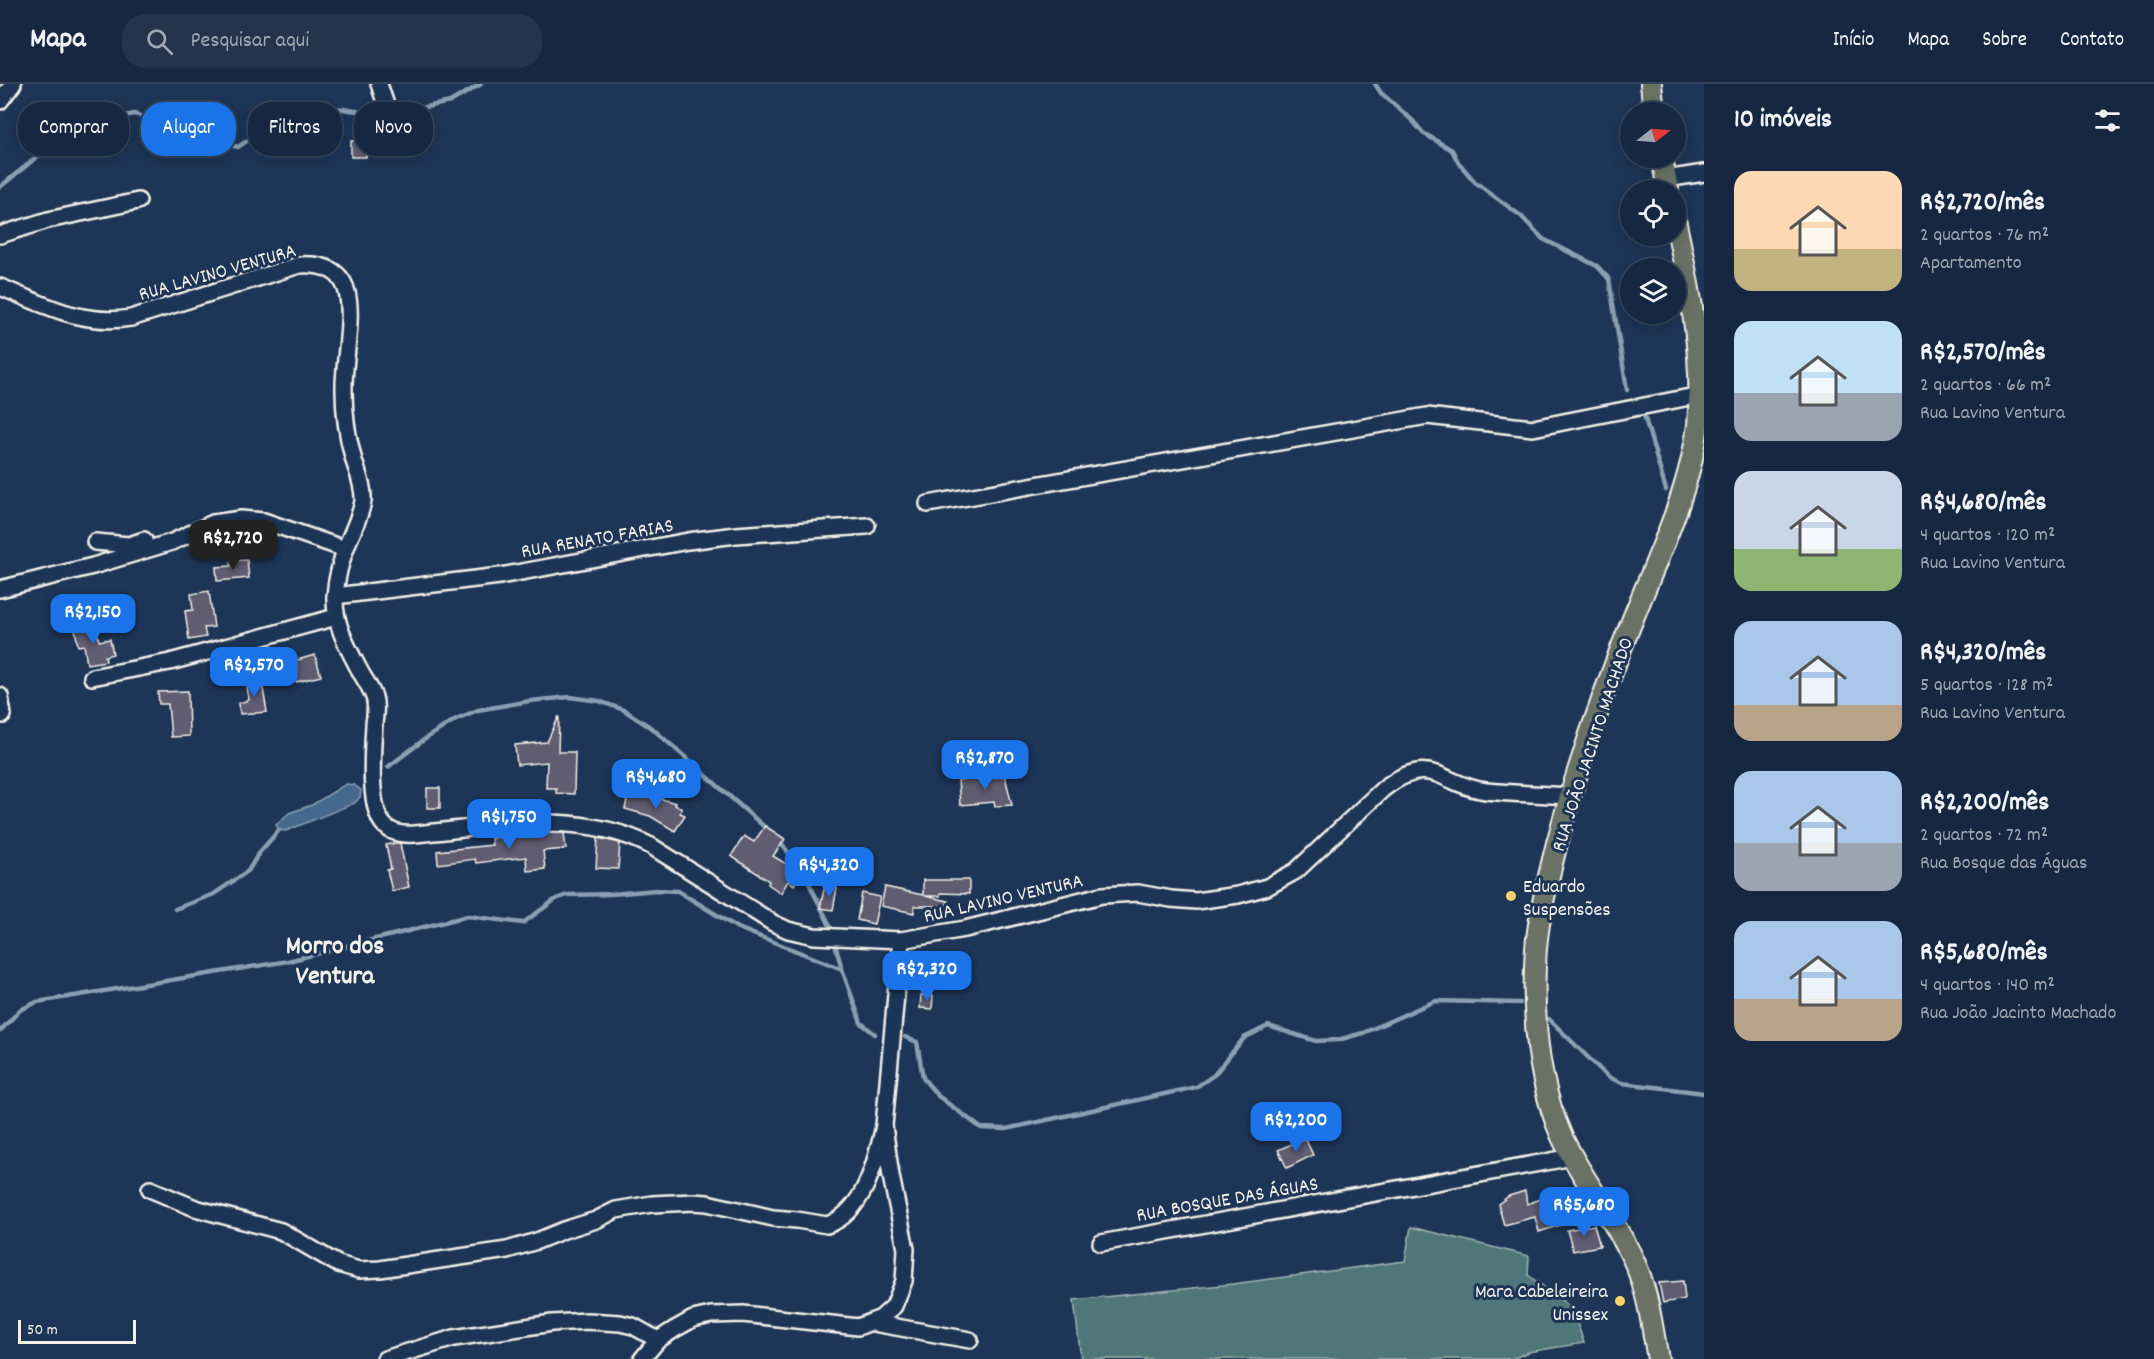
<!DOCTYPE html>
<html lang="pt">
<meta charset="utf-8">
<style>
:root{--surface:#162841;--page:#23344c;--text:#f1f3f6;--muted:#9ea6b1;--line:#35445a;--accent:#1a73e8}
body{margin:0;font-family:Dekko,sans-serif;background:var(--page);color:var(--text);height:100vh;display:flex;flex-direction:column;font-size:22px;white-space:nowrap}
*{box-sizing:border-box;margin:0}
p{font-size:20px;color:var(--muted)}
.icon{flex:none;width:33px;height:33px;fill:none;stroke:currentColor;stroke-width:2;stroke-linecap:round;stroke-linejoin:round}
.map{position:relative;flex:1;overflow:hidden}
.sheet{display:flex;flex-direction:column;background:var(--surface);width:450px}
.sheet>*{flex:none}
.top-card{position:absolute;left:18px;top:18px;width:570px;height:54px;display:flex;gap:12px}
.needle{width:39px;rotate:73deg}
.tools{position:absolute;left:1620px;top:18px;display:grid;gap:12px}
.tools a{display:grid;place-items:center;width:66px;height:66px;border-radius:50%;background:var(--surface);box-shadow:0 3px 15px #0003,0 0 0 2px var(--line);font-size:30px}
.scale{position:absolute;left:18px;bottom:15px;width:118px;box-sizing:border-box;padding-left:6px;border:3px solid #f4f1e8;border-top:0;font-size:16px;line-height:21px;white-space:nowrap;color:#f4f1e8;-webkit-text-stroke:4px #1d3557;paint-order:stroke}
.price{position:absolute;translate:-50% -51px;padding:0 14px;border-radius:12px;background:var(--accent);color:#fff;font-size:20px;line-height:39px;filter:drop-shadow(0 2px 3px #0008)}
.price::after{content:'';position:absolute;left:50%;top:36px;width:18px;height:14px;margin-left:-9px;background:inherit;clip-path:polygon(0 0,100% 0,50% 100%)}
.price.current{background:#222;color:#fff}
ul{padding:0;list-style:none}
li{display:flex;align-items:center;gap:18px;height:150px;padding:0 30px}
li span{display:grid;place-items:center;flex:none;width:168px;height:120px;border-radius:18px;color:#555}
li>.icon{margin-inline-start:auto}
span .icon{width:72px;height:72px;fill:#fffc;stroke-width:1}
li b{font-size:26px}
h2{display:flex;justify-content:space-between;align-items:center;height:72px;padding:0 30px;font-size:26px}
.tag{padding:0 21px;border-radius:24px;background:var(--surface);box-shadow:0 3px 15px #0003,0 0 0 2px var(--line);font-size:21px;line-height:54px}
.tag.current{background:var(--accent);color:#fff}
header{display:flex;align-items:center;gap:36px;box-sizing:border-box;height:84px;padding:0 30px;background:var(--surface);border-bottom:2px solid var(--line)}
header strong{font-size:28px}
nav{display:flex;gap:33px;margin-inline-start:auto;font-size:21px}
.search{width:420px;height:54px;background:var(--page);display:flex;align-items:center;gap:15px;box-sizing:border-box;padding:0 21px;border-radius:24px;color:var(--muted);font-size:22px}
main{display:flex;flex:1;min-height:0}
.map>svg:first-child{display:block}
.green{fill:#4f7679;stroke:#a2b4b0;stroke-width:1.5}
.water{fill:#44698c;stroke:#8a9fb1;stroke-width:1.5}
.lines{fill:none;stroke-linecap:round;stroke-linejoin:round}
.stream{stroke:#8a9fb1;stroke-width:4.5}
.building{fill:#615c71;stroke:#f4f1e8;stroke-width:1.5}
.minor-casing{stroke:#f4f1e8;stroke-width:20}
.major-casing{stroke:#f4f1e8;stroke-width:24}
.minor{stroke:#1d3557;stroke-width:15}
.major{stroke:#6a7266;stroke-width:20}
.poi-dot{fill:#ffd166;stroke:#1d3557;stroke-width:2}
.labels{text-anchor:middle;stroke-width:6;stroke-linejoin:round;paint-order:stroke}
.street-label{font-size:20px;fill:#f4f1e8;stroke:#1d3557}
.poi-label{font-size:20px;fill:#f4f1e8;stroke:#1d3557;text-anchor:start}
.district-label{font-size:26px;font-weight:bold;fill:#f4f1e8;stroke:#1d3557}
</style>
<header>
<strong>Mapa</strong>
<div class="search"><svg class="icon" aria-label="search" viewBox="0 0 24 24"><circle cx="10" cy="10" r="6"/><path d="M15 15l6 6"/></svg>Pesquisar aqui</div>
<nav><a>Início</a><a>Mapa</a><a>Sobre</a><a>Contato</a></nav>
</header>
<main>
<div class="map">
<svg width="1704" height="1275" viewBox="0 0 1704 1275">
<rect width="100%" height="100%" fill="#1d3557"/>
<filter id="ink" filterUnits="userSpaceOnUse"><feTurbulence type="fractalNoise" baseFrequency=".0167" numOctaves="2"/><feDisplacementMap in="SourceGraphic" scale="12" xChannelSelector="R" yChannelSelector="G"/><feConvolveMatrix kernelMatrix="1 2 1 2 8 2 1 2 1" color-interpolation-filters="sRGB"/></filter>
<g filter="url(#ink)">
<path class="green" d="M1411,1143L1529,1172L1528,1191L1572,1224L1584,1259L1528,1268L1512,1275H1081L1074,1216L1233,1200L1405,1177Z"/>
<path class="water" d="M346,700L354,701L361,706L360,713L355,719L286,747L279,746L276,741L289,729L312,721Z"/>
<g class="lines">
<g class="stream">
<path d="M1375,0L1381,9L1413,37L1423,49L1452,66L1458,78L1475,98L1521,132L1543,155L1597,182L1609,195L1627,306"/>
<path d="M397,29L450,18L481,0"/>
<path d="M0,103L70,46L89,38L135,30L204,55L238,63C266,44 293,23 328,24C342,24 356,27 370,29"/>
<path d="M1644,331L1666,406"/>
<path d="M388,683L425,655L456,635L478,626L530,617L570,613L599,617L624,626L653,645L768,746"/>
<path d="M779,756L805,791L832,846"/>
<path d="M175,825L214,810L248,787L259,769L279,746"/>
<path d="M835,860L842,885"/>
<path d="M1549,935L1608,993L1622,999L1704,1009"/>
<path d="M0,947L20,926L37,918L288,877L468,832L523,839L556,815L567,811L612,810L656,806L678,807L738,844L842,885L861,939L875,950"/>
<path d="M905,953L917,958L923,994L938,1012L981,1044L1006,1045L1196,1003L1214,991L1244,954L1268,942L1316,957L1338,956L1363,949L1435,917L1520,919"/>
</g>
</g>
<g class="building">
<rect x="351" y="57" width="15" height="16"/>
<path d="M247,476L249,494L217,497L216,483L231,482V477Z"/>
<path d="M209,507L214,543L204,544L206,553L189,556L185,527L193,526L191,510Z"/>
<path d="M96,542L99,557L110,555L113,570L105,572L106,577L87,580L84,561L78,562L75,545Z"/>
<path d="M315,571L321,592L296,598L290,578Z"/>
<path d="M261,593L267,628L240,630L239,619L249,616L246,596Z"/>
<path d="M188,607L189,652L171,653L168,620H159L158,608Z"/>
<path d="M559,632L558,668H575L574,710L556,709V704H546L547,678L517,681L515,661L547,658Z"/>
<path d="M1005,692L1012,721L995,722L994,718L960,721L958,696Z"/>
<rect x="427" y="704" width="13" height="20"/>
<path d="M640,709L676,719L675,721L682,725L680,729L685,731L675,747L650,732L625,725L628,711L639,714Z"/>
<path d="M765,742L785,755L773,772L801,789L794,801L788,797L781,809L768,800L769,797L731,772L744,752L754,758Z"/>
<path d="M538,749H564L566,765L543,767L545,785L527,787L526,773L476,779L475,775L438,780L437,767L492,761L491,754Z"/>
<path d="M598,754L620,759L618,785L596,784Z"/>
<path d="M396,759H400L409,803L392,807L387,786L391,785L386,761Z"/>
<path d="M923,796H969V810L940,809V812H925L948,817L947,822H914V829L881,822L885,803L923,811Z"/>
<path d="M825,801L837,804L833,826L820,824Z"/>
<path d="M862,809L880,813L874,840L857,836Z"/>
<rect x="917" y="871" width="14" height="24"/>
<path d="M921,911L933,912L932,925L920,924Z"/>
<path d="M1305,1054L1313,1071L1287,1084L1278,1066Z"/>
<path d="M1525,1107L1527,1120L1562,1107L1564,1140L1539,1148L1535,1133L1504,1141L1498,1120L1509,1112Z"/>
<path d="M1594,1141L1600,1162L1573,1167L1567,1146Z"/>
<path d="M1683,1197L1685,1215L1663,1219L1659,1199Z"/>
</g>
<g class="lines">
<g class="minor-casing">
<g id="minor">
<path d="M379,0L400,63"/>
<path d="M0,17L13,0"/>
<path d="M1666,95L1704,89"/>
<path d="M0,151L48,136L138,117"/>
<path d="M0,203C45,221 82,242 131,234L299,181C315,180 334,182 343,198C357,221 343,277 344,306C344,329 347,351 353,373C357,388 364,402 363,417C361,430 354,444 349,456C342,473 336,494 335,513C334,541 349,566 361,589C366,597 371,605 374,613C377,622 375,631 374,640C373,664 367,725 385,742C393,750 404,751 415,750C493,743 578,724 651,762L773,839L788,846L814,852L901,856L965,845L1102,811L1138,809L1171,815L1196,817L1238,811L1267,803L1296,787L1383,705C1432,667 1442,702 1486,707C1514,710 1542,710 1570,712"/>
<path d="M928,420L1427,332L1533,344L1700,311"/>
<path d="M95,458L129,461L144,456"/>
<path d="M0,505L93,482L172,458L213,439L241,435L264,437L345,465"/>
<path d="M335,512L500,492L688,457L736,451L867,442"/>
<path d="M92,593L170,578L336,533"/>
<path d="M0,612L3,631"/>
<path d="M150,1105L195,1124L281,1147L338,1180L359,1186L380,1185L507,1166L537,1157L564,1146L596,1136L616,1126L652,1120L693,1118L707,1119L773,1134L797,1136L827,1141C865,1128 876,1076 884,1042"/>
<path d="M1101,1159L1573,1073"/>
<path d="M873,1239L970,1256"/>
<path d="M385,1275L454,1254L552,1239L588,1237L620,1239L633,1242L658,1256"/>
<path d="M642,1275L658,1256L675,1245L693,1235L711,1231L743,1230L858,1243L881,1234L894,1222L904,1197L906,1165L891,1092L884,1042L901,856"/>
</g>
</g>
<g class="major-casing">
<g id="major">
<path d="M1651,0L1654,28"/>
<path d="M1662,74L1668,106"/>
<path d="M1658,1275C1652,1242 1648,1207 1634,1177C1614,1133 1582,1096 1562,1053C1539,1001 1533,938 1535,882C1536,840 1547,800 1557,759C1578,680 1605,603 1636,527C1660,467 1690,406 1698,341C1704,273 1690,206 1676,140"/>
</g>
</g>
<use href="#minor" class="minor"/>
<use href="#major" class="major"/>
</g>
</g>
<g class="poi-dot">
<circle cx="1511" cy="812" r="6"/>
<circle cx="1620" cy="1217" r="6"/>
</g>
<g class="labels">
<g class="street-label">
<text transform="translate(217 187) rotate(-16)" y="7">RUA LAVINO VENTURA</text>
<text transform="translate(597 453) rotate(-10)" y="7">RUA RENATO FARIAS</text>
<text transform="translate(1591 660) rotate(-72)" y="7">RUA JOÃO JACINTO MACHADO</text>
<text transform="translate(1003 813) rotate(-13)" y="7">RUA LAVINO VENTURA</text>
<text transform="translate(1227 1114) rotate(-10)" y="7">RUA BOSQUE DAS ÁGUAS</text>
</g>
<g class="poi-label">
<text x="1523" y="808">Eduardo<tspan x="1523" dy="23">Suspensões</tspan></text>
<text x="1608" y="1213" text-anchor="end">Mara Cabeleireira<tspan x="1608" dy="23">Unissex</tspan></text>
</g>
<g class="district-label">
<text x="335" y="869">Morro dos<tspan x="335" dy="30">Ventura</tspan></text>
</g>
</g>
</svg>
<div class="tools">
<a><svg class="needle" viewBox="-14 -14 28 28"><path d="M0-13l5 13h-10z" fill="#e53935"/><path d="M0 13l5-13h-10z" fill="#9ea6b1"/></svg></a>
<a><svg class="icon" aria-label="locate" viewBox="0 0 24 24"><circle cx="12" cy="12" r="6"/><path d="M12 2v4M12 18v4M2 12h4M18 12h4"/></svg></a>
<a><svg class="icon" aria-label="layers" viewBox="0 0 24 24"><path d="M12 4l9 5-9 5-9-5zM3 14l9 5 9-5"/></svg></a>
</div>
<div class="scale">50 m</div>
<b class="price current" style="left:233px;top:487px">R$2,720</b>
<b class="price" style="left:93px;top:561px">R$2,150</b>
<b class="price" style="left:254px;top:614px">R$2,570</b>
<b class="price" style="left:985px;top:707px">R$2,870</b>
<b class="price" style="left:656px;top:726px">R$4,680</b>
<b class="price" style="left:509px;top:766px">R$1,750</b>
<b class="price" style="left:829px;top:814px">R$4,320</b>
<b class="price" style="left:927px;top:918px">R$2,320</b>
<b class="price" style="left:1296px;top:1069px">R$2,200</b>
<b class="price" style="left:1584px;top:1154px">R$5,680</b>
<div class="top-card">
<a class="tag">Comprar</a>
<a class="tag current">Alugar</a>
<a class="tag">Filtros</a>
<a class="tag">Novo</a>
</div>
</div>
<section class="sheet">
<h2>10 imóveis<svg class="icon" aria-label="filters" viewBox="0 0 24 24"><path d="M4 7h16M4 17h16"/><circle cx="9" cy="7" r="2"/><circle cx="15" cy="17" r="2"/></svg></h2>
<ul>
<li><span style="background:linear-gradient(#ffd9b3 65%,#c2b280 0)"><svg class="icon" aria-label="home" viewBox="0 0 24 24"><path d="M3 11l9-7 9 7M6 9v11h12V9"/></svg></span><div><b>R$2,720/mês</b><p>2 quartos · 76 m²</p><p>Apartamento</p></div></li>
<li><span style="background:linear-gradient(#bfe0f5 60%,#9aa5b1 0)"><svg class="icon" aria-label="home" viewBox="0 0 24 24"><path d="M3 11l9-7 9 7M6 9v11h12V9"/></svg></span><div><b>R$2,570/mês</b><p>2 quartos · 66 m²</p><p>Rua Lavino Ventura</p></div></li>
<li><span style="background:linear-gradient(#c9d6e8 65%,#8fb573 0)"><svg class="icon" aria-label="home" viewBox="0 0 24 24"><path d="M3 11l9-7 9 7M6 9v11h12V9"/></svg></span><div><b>R$4,680/mês</b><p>4 quartos · 120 m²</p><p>Rua Lavino Ventura</p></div></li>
<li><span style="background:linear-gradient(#a9c7e8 70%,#b9a48a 0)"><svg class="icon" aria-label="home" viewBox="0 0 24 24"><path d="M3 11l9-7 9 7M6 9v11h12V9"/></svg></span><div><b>R$4,320/mês</b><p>5 quartos · 128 m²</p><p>Rua Lavino Ventura</p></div></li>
<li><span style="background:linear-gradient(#a9c7e8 60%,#9aa5b1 0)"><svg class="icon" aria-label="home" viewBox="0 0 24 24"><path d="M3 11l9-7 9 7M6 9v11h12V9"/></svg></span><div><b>R$2,200/mês</b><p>2 quartos · 72 m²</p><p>Rua Bosque das Águas</p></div></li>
<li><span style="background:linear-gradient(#a9c7e8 65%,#b9a48a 0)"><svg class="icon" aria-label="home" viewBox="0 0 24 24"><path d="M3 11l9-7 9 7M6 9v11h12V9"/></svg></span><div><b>R$5,680/mês</b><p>4 quartos · 140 m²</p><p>Rua João Jacinto Machado</p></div></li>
</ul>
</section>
</main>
